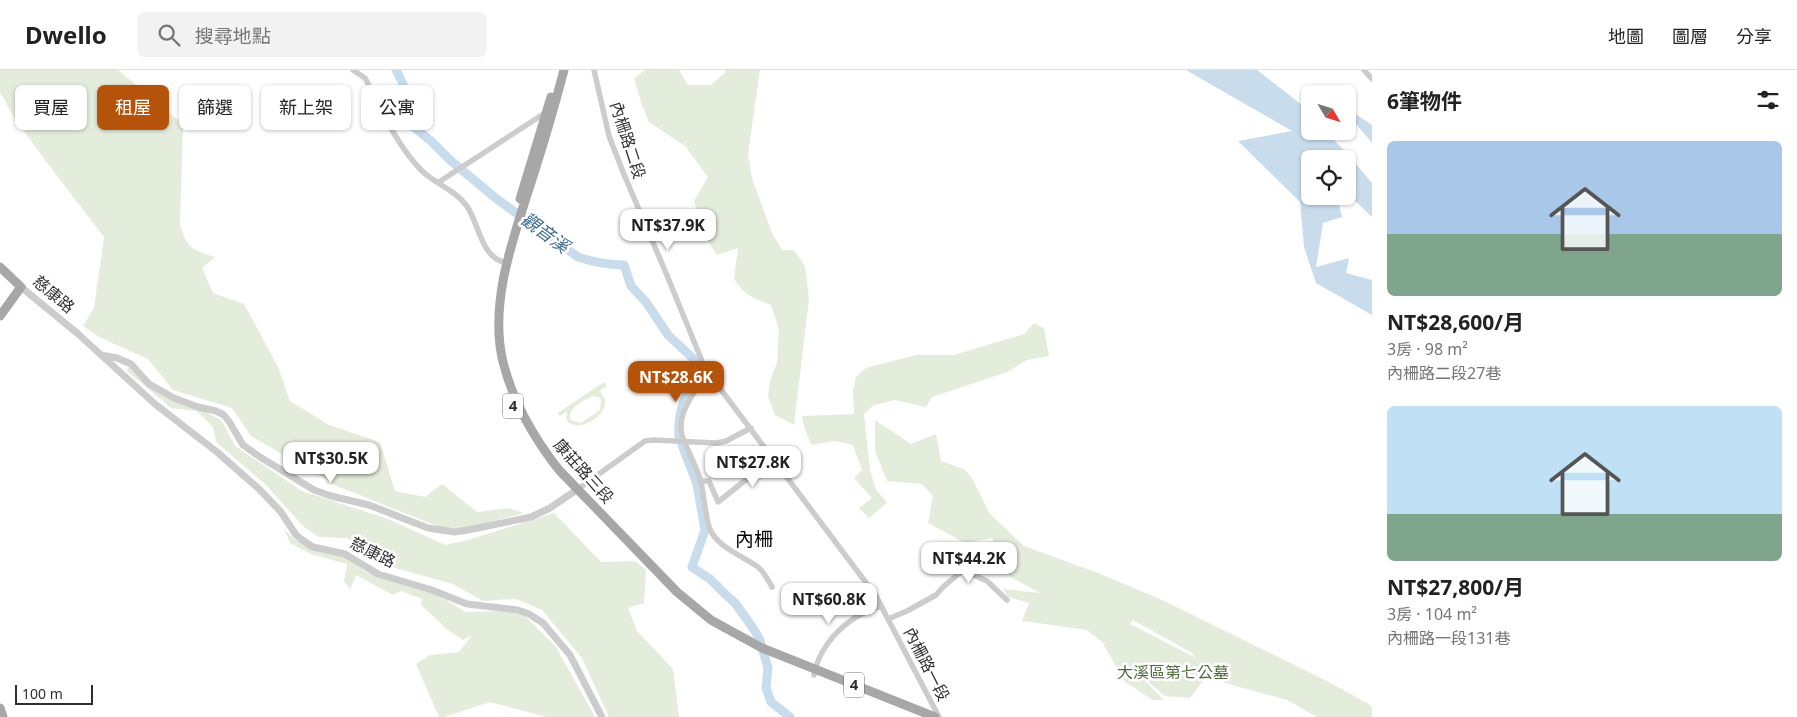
<!DOCTYPE html>
<html lang="zh-TW">
<meta charset="utf-8">
<style>
:root{--surface:#fff;--page:#f2f2f2;--text:#222;--muted:#767676;--line:#e0e0e0;--accent:#b45309}
body{margin:0;font-family:"Noto Sans","Noto Sans TC",sans-serif;background:var(--page);color:var(--text);height:100vh;display:flex;flex-direction:column;font-size:19px;white-space:nowrap}
*{box-sizing:border-box;margin:0}
p{font-size:16px;color:var(--muted)}
.icon{flex:none;width:28px;height:28px;fill:none;stroke:currentColor;stroke-width:2;stroke-linecap:round;stroke-linejoin:round}
.map{position:relative;flex:1;overflow:hidden}
.drawer{display:flex;flex-direction:column;background:var(--surface);width:425px}
.drawer>*{flex:none}
.hud{position:absolute;left:15px;top:15px;width:475px;height:45px;display:flex;gap:10px}
.needle{width:32px;rotate:128deg}
.controls{position:absolute;left:1301px;top:15px;display:grid;gap:10px}
.controls a{display:grid;place-items:center;width:55px;height:55px;border-radius:8px;background:var(--surface);box-shadow:0 1px 4px #0004;font-size:25px}
.scale{position:absolute;left:15px;bottom:12px;width:78px;box-sizing:border-box;padding-left:5px;border:2px solid #2f2f2f;border-top:0;font-size:14px;line-height:18px;white-space:nowrap;color:#2f2f2f;-webkit-text-stroke:4px #fff;paint-order:stroke}
.price{position:absolute;translate:-50% -42px;padding:0 11px;border-radius:10px;background:#fff;color:#222;font-size:16px;line-height:32px;filter:drop-shadow(0 1px 2px #0008)}
.price::after{content:'';position:absolute;left:50%;top:30px;width:15px;height:11px;margin-left:-8px;background:inherit;clip-path:polygon(0 0,100% 0,50% 100%)}
.price.on{background:var(--accent);color:#fff}
ul{padding:0;list-style:none}
li{display:grid;align-content:center;gap:10px;height:265px;padding:0 15px}
li span{display:grid;place-items:center;height:155px;border-radius:8px;color:#555}
li>.icon{margin-inline-start:auto}
span .icon{width:90px;height:90px;fill:#fffc;stroke-width:1}
li b{font-size:21px}
h2{display:flex;justify-content:space-between;align-items:center;height:60px;padding:0 15px;font-size:21px}
.tag{padding:0 18px;border-radius:8px;background:var(--surface);box-shadow:0 1px 4px #0004;font-size:18px;line-height:45px}
.tag.on{background:var(--accent);color:#fff}
header{display:flex;align-items:center;gap:30px;box-sizing:border-box;height:70px;padding:0 25px;background:var(--surface);border-bottom:1px solid var(--line)}
header strong{font-size:24px}
nav{display:flex;gap:28px;margin-inline-start:auto;font-size:18px}
.search{width:350px;height:45px;background:var(--page);display:flex;align-items:center;gap:12px;box-sizing:border-box;padding:0 18px;border-radius:8px;color:var(--muted);font-size:19px}
main{display:flex;flex:1;min-height:0}
.map>svg:first-child{display:block}
.green{fill:#e4ecdc;fill-rule:evenodd}
.water{fill:#c9dcec}
.lines{fill:none;stroke-linecap:round;stroke-linejoin:round}
.river{stroke:#c9dcec;stroke-width:9}
.minor{stroke:#ccc;stroke-width:5.5}
.tertiary{stroke:#ccc;stroke-width:7}
.primary{stroke:#a7a7a7;stroke-width:9}
.labels{text-anchor:middle;stroke-width:5;stroke-linejoin:round;paint-order:stroke}
.shield{fill:#fff;stroke:#6d6d6d;stroke-width:1}
.shield-label{font-size:15px;font-weight:bold;fill:#2f2f2f}
.street-label{font-size:16px;fill:#2f2f2f;stroke:#fff}
.park-label{font-size:16px;fill:#4f6a3c;stroke:#fff}
.water-label{font-size:18px;font-style:italic;fill:#3d6b91;stroke:#fff}
.quarter-label{font-size:19px;fill:#000;stroke:#fff}
</style>
<header>
<strong>Dwello</strong>
<div class="search"><svg class="icon" aria-label="search" viewBox="0 0 24 24"><circle cx="10" cy="10" r="6"/><path d="M15 15l6 6"/></svg>搜尋地點</div>
<nav><a>地圖</a><a>圖層</a><a>分享</a></nav>
</header>
<main>
<div class="map">
<svg width="1372" height="647" viewBox="0 0 1372 647">
<rect width="100%" height="100%" fill="#fff"/>
<g class="green">
<path d="M0,0H118L183,54L180,155C186,176 194,182 215,187L202,198L213,223L244,234L278,297L290,331L329,355L380,372L395,421L425,427L442,414L477,442L509,438L524,443L463,459L442,458L339,417L251,366L232,338L173,320L148,289L99,267L83,256L94,238L104,167L51,98L13,46L0,22Z"/>
<path d="M645,0H679L688,15H711L725,3V0H760L748,84L752,108L772,163L782,180H794L805,196L809,229L794,355L775,345L768,326L770,311L777,293L779,259L771,235C753,228 745,226 734,209L738,178L717,185L705,167L694,131L708,107L685,76L649,52L642,35L634,8Z"/>
<path d="M1034,253L1044,258L1049,286L1027,290L1007,302L932,327L926,337L895,330L874,335L864,344L870,401L876,419L887,433L869,448L859,438L872,428L854,408L862,400L853,375L835,371L811,375L804,356L802,346L854,344L853,320L856,307L866,298L916,285H954L1024,264Z"/>
<path d="M128,297L135,301L150,317L165,327L197,337L222,351L235,376L302,421L388,449L445,475L468,470L554,443L601,492L635,491L646,500L644,533L628,538L637,561L673,599L679,647H609L582,588L542,540L516,529L483,531L453,514L377,493L347,468L319,467L304,457L265,414L216,372L213,357L197,341L171,338L127,301Z"/>
<path d="M604,312L607,316L599,321C621,339 577,368 566,349L567,342L560,346L558,343ZM592,326L599,327L601,330L600,340L581,353L571,350C566,338 583,332 592,326Z"/>
<path d="M875,350L911,374L936,364L941,391L964,399L972,408L990,444L1024,476L1098,503L1160,529L1327,611L1372,636V647H1317L1287,630L1225,613L1211,600L1190,628L1165,626L1134,600L1164,630H1153L1125,612L1102,572L1087,560L1022,551L1029,533L1008,527L1003,519L1040,523L1009,506L1000,483L992,468L965,473L928,453L933,426L922,414L887,411L875,381ZM1133,550L1192,583L1196,588L1130,554Z"/>
<path d="M284,459L295,470L325,483L343,484L366,502L434,523L466,542L504,541L524,545L556,577L595,647H546L490,632L444,647H439L416,594L430,585L459,582L472,565L463,570L448,560L421,535L422,529L401,521L393,525L356,505L350,519L344,511L347,494L311,484L290,473Z"/>
</g>
<g class="water">
<path d="M1186,0H1257L1302,35H1310V61H1325L1346,82L1372,113V147L1348,124V89H1310V126H1337L1342,147L1323,153L1316,197L1349,188L1346,203L1372,210V245L1316,213L1304,177L1300,132L1238,71L1292,61Z"/>
<path d="M1348,39L1372,55V73L1357,55L1348,54Z"/>
</g>
<g class="lines">
<g class="river">
<path d="M396,0C407,21 410,26 404,49L431,71L450,90L498,130L578,187C593,192 608,195 624,195L631,216L646,232L668,265L697,292L703,304C685,319 677,345 679,367"/>
<path d="M682,375L697,414L705,460L692,497L710,509L725,524L735,533L753,558L760,570L768,598L766,618L771,632L790,647"/>
</g>
<g class="minor">
<path d="M353,0L365,8C381,39 396,74 421,100C435,114 454,119 466,135C479,152 480,185 503,192"/>
<path d="M594,0L609,66L623,102L666,203L702,291L710,305L876,526L939,647"/>
<path d="M1364,0L1372,9"/>
<path d="M439,112L545,43"/>
<path d="M709,303C696,319 676,343 682,365C687,381 697,396 701,412C704,427 705,442 709,457C716,477 743,486 758,497C764,502 768,510 772,517"/>
<path d="M700,411H709L718,432L757,401L761,406L778,394"/>
<path d="M578,419L645,371L653,370L716,373L726,371L751,358"/>
<path d="M939,486L963,500L987,511L1007,530"/>
<path d="M888,549L907,541L936,525L943,517L963,500"/>
<path d="M814,605C818,582 834,562 853,549C861,543 872,540 881,536"/>
</g>
<g class="tertiary">
<path d="M21,217L77,263L155,334L217,382L259,419L281,442L296,465L301,469L313,477L345,484L378,504L432,520L467,534L518,540L529,544L543,553L570,585L602,647"/>
<path d="M101,285L117,288L131,294L149,314L174,328L198,337L216,341L224,345L230,353L243,375L260,387L314,420L331,426L369,435L428,458L455,462L468,460L531,447L550,438L578,419"/>
</g>
<g class="primary">
<path d="M564,0C555,34 545,69 534,103C516,161 488,230 503,292C513,332 534,368 559,400L677,522L711,550L762,578L935,647"/>
<path d="M520,129L551,27"/>
<path d="M0,197L21,217L0,246"/>
<path d="M0,638L3,647"/>
</g>
</g>
<g class="labels">
<g class="shield">
<rect x="503" y="323.5" width="20" height="25" rx="4"/>
<rect x="844" y="602.5" width="20" height="25" rx="4"/>
</g>
<g class="shield-label">
<text x="513" y="341">4</text>
<text x="854" y="620">4</text>
</g>
<g class="street-label">
<text transform="translate(628 70) rotate(72)" y="6">內柵路二段</text>
<text transform="translate(54 224) rotate(40)" y="6">慈康路</text>
<text transform="translate(584 401) rotate(48)" y="6">康莊路三段</text>
<text transform="translate(373 482) rotate(26)" y="6">慈康路</text>
<text transform="translate(927 594) rotate(63)" y="6">內柵路一段</text>
</g>
<g class="park-label">
<text x="1173" y="608">大溪區第七公墓</text>
</g>
<g class="water-label">
<text transform="translate(545 163) rotate(36)" y="6">觀音溪</text>
</g>
<g class="quarter-label">
<text x="754" y="476">內柵</text>
</g>
</g>
</svg>
<div class="controls">
<a><svg class="needle" viewBox="-14 -14 28 28"><path d="M0-13l5 13h-10z" fill="#e53935"/><path d="M0 13l5-13h-10z" fill="#767676"/></svg></a>
<a><svg class="icon" aria-label="locate" viewBox="0 0 24 24"><circle cx="12" cy="12" r="6"/><path d="M12 2v4M12 18v4M2 12h4M18 12h4"/></svg></a>
</div>
<div class="scale">100 m</div>
<b class="price" style="left:668px;top:181px">NT$37.9K</b>
<b class="price on" style="left:676px;top:333px">NT$28.6K</b>
<b class="price" style="left:331px;top:414px">NT$30.5K</b>
<b class="price" style="left:753px;top:418px">NT$27.8K</b>
<b class="price" style="left:969px;top:514px">NT$44.2K</b>
<b class="price" style="left:829px;top:555px">NT$60.8K</b>
<div class="hud">
<a class="tag">買屋</a>
<a class="tag on">租屋</a>
<a class="tag">篩選</a>
<a class="tag">新上架</a>
<a class="tag">公寓</a>
</div>
</div>
<section class="drawer">
<h2>6筆物件<svg class="icon" aria-label="filters" viewBox="0 0 24 24"><path d="M4 7h16M4 17h16"/><circle cx="9" cy="7" r="2"/><circle cx="15" cy="17" r="2"/></svg></h2>
<ul>
<li><span style="background:linear-gradient(#a9c7e8 60%,#7fa58c 0)"><svg class="icon" aria-label="home" viewBox="0 0 24 24"><path d="M3 11l9-7 9 7M6 9v11h12V9"/></svg></span><div><b>NT$28,600/月</b><p>3房 · 98 m²</p><p>內柵路二段27巷</p></div></li>
<li><span style="background:linear-gradient(#bfe0f5 70%,#7fa58c 0)"><svg class="icon" aria-label="home" viewBox="0 0 24 24"><path d="M3 11l9-7 9 7M6 9v11h12V9"/></svg></span><div><b>NT$27,800/月</b><p>3房 · 104 m²</p><p>內柵路一段131巷</p></div></li>
</ul>
</section>
</main>
